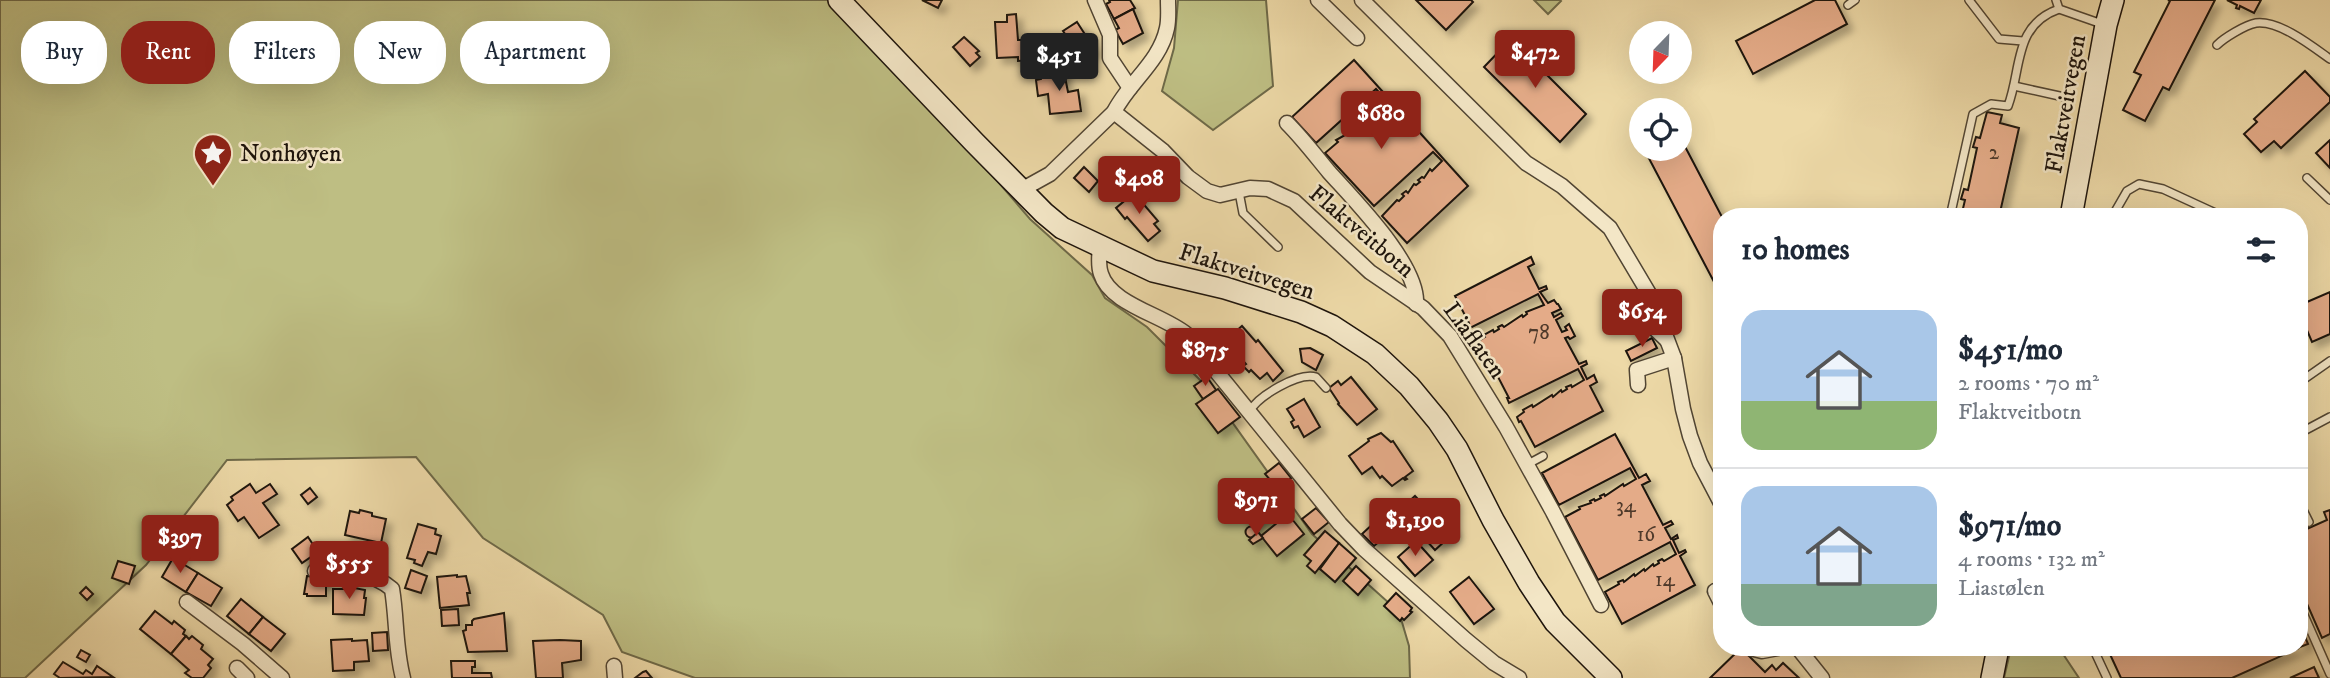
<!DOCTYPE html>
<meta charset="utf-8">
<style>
:root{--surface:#fff;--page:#f2f2f3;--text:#1f2937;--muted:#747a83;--line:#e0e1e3;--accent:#8f2418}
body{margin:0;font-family:"IM FELL DW Pica",serif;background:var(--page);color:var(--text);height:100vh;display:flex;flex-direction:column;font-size:26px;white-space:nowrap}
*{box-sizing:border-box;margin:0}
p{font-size:23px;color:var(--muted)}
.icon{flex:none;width:38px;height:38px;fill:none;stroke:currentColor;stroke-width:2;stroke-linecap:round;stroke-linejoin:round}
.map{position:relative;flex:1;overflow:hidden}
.drawer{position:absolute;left:1713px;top:208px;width:595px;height:448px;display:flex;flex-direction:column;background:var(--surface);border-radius:28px;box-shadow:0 7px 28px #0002}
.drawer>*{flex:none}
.hud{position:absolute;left:21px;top:21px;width:665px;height:63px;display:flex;gap:14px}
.needle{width:46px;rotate:203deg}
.tools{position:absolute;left:1629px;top:21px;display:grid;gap:14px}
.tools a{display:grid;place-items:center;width:63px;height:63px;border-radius:50%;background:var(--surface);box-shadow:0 7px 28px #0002;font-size:35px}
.price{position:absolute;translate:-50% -60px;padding:0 16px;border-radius:7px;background:var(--accent);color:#fff;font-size:23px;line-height:46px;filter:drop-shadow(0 2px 4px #0008)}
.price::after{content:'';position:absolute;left:50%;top:42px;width:21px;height:16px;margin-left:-10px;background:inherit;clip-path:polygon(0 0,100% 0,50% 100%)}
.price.active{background:#222;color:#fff}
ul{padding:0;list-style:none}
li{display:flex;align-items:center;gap:21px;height:175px;padding:0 28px}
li+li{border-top:2px solid var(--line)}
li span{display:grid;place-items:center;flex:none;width:196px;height:140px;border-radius:21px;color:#555}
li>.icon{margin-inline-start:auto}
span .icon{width:84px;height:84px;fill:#fffc;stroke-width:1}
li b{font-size:30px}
h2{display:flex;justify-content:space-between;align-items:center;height:84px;padding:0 28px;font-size:30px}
.tag{padding:0 24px;border-radius:28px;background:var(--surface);box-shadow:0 7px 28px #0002;font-size:24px;line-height:63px}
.tag.active{background:var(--accent);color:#fff}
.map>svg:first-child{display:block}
.green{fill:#bebe83;stroke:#6e6948;stroke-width:2}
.building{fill:#e4ab88;stroke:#1d140c;stroke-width:2;filter:url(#shadow)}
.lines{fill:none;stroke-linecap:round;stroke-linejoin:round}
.lane-casing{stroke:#514533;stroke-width:10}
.street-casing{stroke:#514533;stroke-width:17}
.secondary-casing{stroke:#1d140c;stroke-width:24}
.lane{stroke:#f3e6c6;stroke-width:7}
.street{stroke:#f3e6c6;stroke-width:14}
.secondary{stroke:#f3e6c6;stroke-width:21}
.labels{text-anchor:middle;stroke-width:5;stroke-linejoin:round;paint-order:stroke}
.number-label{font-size:21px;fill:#4f3a2b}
.street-label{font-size:24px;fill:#1d140c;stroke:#f3e6c6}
.poi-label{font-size:24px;fill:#1d140c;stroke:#f3e6c6;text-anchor:start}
</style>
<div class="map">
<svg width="2330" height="678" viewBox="0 0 2330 678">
<defs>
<filter id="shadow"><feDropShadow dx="6" dy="6" stdDeviation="3.5" flood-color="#0004"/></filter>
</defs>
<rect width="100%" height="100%" fill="#edd9a7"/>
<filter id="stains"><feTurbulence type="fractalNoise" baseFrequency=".00286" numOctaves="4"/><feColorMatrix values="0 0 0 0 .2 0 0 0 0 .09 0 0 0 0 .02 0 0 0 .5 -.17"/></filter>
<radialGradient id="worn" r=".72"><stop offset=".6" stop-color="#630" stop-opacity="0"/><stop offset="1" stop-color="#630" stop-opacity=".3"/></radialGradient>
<g class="green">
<path d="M0,0H842L1030,219L1092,275L1105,298L1147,327L1207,387L1312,534L1399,612L1409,646L1410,678H695L622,652L603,615L483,538L416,457L227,460L146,565L25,678H0Z"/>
<path d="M1178,0H1266L1273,86L1213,130L1162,91L1174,48Z"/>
<path d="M1534,0H1560L1561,1L1548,14Z"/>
<path d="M2011,648H2059L2079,678H2004Z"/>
</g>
<g class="building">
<path d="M922,0H942L938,8Z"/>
<path d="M1109,0H1130L1135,8L1114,19L1106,4L1110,2Z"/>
<path d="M1416,0H1471L1473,2L1446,30Z"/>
<path d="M1815,0H1835L1847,24L1753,74L1736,41Z"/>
<path d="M2168,0H2215L2169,90L2163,87L2145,121L2123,110L2141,75L2134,72L2170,1Z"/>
<path d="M2227,0H2261L2254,13L2240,6L2239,9L2236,8L2237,5Z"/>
<path d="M1133,9L1143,33L1123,44L1115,30L1119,28L1114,19Z"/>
<path d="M1016,14L1018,40H1030L1031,60L1018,61V57L997,58L995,22H1007V15Z"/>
<path d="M1077,22L1095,50L1082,58L1063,31Z"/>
<path d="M964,37L979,51L976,53L980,57L970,66L953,47Z"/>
<path d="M1511,39L1586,114L1560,142L1484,67Z"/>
<path d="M1062,44L1068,53L1058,59L1052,51Z"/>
<path d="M1354,60L1468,186L1407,243L1382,216L1397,200L1399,201L1404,196L1402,194L1406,191L1408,193L1414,184L1416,185L1420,182L1418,180L1422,177L1424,178L1430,169L1432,171L1442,161L1433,152L1374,206L1325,153L1338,142L1336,140L1347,134L1345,132L1349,128L1351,130L1357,121L1359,123L1363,119L1361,117L1371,112L1369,110L1373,107L1374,109L1385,99L1376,89L1316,143L1292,117Z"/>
<path d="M1063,67L1068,92L1078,90L1081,111L1050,114L1048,94L1038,96L1036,80L1041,79V77L1051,78L1050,69Z"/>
<path d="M2305,71L2330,97V102L2281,148L2274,141L2261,152L2244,134L2257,122L2254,119Z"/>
<path d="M1987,112L2002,115L2000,123L2019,128L1999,217H1961L1965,200L1961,199L1964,189L1968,190L1977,148L1973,147L1976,137L1980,138Z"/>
<path d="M1680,137L1722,217V297L1644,149H1680Z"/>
<path d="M2330,140V168L2316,153Z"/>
<path d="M1084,167L1098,181L1089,192L1074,178Z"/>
<path d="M1134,193L1158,221L1154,224L1160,231L1148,241L1127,217L1125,219L1116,208Z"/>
<path d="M2131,210L2164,216V217H2129Z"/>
<path d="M1531,257L1534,264L1528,267L1539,289L1546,286L1547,289L1540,292L1548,303L1554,300L1557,304H1558L1561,309L1552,313L1554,317L1561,313L1563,316L1556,320L1562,332L1567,330L1565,327L1569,324L1575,336L1570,339L1568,337L1565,338L1579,364L1586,361L1587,364L1581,367L1587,379L1594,375L1597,382L1590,386L1603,411L1535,447L1521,421L1519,422L1517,417L1524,412L1523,410L1532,405L1533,407L1552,395L1553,397L1561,390L1562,392L1567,389L1566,387L1571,385L1572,387L1584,380L1578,369L1509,403L1507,398H1509L1482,346L1480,347L1477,342L1485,337L1484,335L1493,330L1494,332L1499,329L1498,327L1502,325L1504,327L1522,315L1523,317L1527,314L1526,312L1544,305L1538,294L1470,328L1467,324L1469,323L1455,296Z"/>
<path d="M2330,292V334L2312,342L2300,314V305Z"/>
<path d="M1242,326L1256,342L1258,340L1283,371L1273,381L1267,373L1260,379L1251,370L1249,372L1243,366L1246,364L1239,356L1241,355L1227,339Z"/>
<path d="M1652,338L1657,348L1631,361L1626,351Z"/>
<path d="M1310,348L1323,355L1316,370L1302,362L1300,349Z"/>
<path d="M1207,377L1216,390L1203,399L1194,386Z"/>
<path d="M1351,377L1377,409L1357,425L1338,404L1339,403L1329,388L1338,381L1341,385Z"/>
<path d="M1218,389L1240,417L1218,433L1196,404Z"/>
<path d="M1304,399L1320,427L1304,437L1298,426L1294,428L1291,422L1294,420L1287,409Z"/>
<path d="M1722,404V419L1716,408Z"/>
<path d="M1381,433L1391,442L1393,441L1413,471L1405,477L1407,479L1405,480L1403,478L1392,486L1382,476L1380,478L1372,467L1362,474L1349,456L1369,441L1368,439Z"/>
<path d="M1615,434L1639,478L1646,474L1650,481L1642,485L1663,525L1671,521L1673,524L1665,528L1671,539L1677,535L1678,538L1673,540L1679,553L1685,550L1686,552L1680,556L1695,585L1622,624L1605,592L1619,584L1618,582L1623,580L1624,582L1634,574L1635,576L1644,569L1645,571L1653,564L1654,566L1659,563L1658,561L1662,559L1664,561L1676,554L1670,542L1598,580L1565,517L1580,509L1579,507L1591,503L1590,501L1594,499L1595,501L1601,498L1600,496L1604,494L1605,496L1623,484L1624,486L1636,479L1630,468L1559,505L1542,473Z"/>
<path d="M1279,463L1291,478L1278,489L1265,474Z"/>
<path d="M250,484L256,493L270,484L277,494L263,503L279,525L259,538L244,517L238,521L227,505L233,500L231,497Z"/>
<path d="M1265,486L1281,506L1254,528L1238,508Z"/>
<path d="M310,488L317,497L308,504L301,495Z"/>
<path d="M1415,496L1432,514L1410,538L1400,527L1404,524L1395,514Z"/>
<path d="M1316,508L1329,522L1314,534L1302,519Z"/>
<path d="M360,510L372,513V516L386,519L381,543L345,535L350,511L359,513Z"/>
<path d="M2330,510V634L2322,638L2300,588V532L2327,520L2324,512Z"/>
<path d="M1436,511L1455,532L1435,550L1426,540L1422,543L1414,534Z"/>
<path d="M1288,514L1304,534L1277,556L1261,536Z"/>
<path d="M1375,522L1387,535L1374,546L1362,534Z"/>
<path d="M418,524L436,529L435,534L441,536L436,554L428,552L422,566L414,563L415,560L407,558Z"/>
<circle cx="1251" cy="532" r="5.5"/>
<path d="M1325,531L1339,543L1315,573L1307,566L1311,561L1304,555Z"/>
<path d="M1258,532L1263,538L1253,544L1249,540Z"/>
<path d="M308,537L318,552L302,563L292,549Z"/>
<path d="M1416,541L1433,560L1415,576L1398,557Z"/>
<path d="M1339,543L1356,558L1335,582L1320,569Z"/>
<path d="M330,545L347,549L343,566L326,562Z"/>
<path d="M173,558L198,573L186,592L162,577Z"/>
<path d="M118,561L135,566L129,584L112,578Z"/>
<path d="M1356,566L1371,580L1358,595L1343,581Z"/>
<path d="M411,570L427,576L421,593L405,588Z"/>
<path d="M198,573L222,588L211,606L186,592Z"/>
<path d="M457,575V577L466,576L470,593H467L469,605L440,608L437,577Z"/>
<path d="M307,576L326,577V596H307V594H304Z"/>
<path d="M1469,577L1494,609L1474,624L1450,592Z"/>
<path d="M344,586L365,590L364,598H366L364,615L333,614V589H344Z"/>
<path d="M86,587L93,594L87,600L80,593Z"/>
<path d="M1396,593L1412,608L1410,611L1412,612L1404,620L1402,618L1400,621L1384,606Z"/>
<path d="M241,599L263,617L249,634L227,616Z"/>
<path d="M458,609L459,625L442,626L441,610Z"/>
<path d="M155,611L172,624L174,621L185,630L183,634L186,636L171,654L140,629Z"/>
<path d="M504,613L507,651L468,652L463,631L466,630V625H472V621L474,619Z"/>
<path d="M263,617L285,634L271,651L249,634Z"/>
<path d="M2300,625L2308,644L2300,647Z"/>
<path d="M387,632L388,650L373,651L372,633Z"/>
<path d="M186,636L189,639L192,636L203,645L201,649L213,659L208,665L211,668L203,678H192L185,673L189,670L171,654Z"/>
<path d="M352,639V641L367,640L369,661L354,662V670L333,671L331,640Z"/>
<path d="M560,640L581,641V660L562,663L563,678H536L533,641Z"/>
<path d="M1741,648L1765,672L1772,665L1776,670L1783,663L1799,678H1710Z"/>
<path d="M2113,648H2299L2232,678H2121L2108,650Z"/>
<path d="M81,650L90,655L86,662L77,657Z"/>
<path d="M451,661H475V667H472V673H491L492,678H452Z"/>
<path d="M63,662L83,674L86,670L92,674L97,666L113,677L60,678L54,674Z"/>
<path d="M2314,667L2319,678H2290Z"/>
<path d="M646,671L652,678H635L643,672Z"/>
</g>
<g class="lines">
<g class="lane-casing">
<g id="lane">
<path d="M1969,0L1999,39L2023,41"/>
<path d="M2056,0L2059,9L2102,24"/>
<path d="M1848,5L1855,0"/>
<path d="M2217,45C2224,38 2245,25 2256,23C2279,20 2312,46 2330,59"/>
<path d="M2014,86L2064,97"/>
<path d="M2307,178L2330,200"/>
<path d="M1239,192L1243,213L1278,247"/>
<path d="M1950,217L1973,114L1991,104L2008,106C2022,69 2013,25 2059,9"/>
<path d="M2112,217L2127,191L2139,184L2163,189L2224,217"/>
<path d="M1627,307L1665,343"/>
<path d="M2300,382L2330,361"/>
<path d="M1249,412C1258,396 1298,372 1316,377L1326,388"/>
<path d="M2300,433L2330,417"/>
<path d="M1528,464L1543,456"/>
<path d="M2300,504L2309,522"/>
<path d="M2300,606L2330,674"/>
<path d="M2093,648L2107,678"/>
</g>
</g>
<g class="street-casing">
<g id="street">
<path d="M1095,0L1110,35V58L1130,88"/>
<path d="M1318,0L1357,38"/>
<path d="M1362,0L1526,163L1562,186L1610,228L1651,297L1674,358L1683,409L1690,436L1700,463L1722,505"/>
<path d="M1114,112L1163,151L1188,177L1207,191L1220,195L1250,188L1268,189L1294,201L1370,272L1423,308L1450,336L1506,427L1553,512L1601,605"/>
<path d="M1287,123C1302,138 1315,155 1329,172C1354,200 1419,265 1416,304"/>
<path d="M1023,189L1050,174L1114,112C1129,82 1160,62 1167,28C1169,19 1168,9 1168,0"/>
<path d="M1100,247C1099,256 1098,266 1101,274C1110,304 1163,315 1186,334L1340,524L1364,549L1466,640L1494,663L1519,678"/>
<path d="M1638,385L1637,370L1674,358"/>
<path d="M315,571C343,572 370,570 392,589C397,619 395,647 403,678"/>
<path d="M1715,591L1722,605"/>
<path d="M187,602L243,644L282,678"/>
<path d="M1750,648L1762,651L1778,648"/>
<path d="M1798,648L1822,678"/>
<path d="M614,666L615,678"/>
<path d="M237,668L247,678"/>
</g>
</g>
<g class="secondary-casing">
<g id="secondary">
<path d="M839,0L974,142L1044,213L1062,228L1153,271L1225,288L1301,312L1332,326L1375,354L1409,386L1438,421L1457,449L1493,520L1529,583L1555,622L1611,678"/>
<path d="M2071,217L2106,25L2113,0"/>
<path d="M1992,678L1998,648"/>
</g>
</g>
<use href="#lane" class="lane"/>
<use href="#street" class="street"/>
<use href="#secondary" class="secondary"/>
</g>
<defs>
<g id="sight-pin" transform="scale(2.0125)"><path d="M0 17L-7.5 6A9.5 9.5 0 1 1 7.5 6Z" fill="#8f2418" stroke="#f3e6c6"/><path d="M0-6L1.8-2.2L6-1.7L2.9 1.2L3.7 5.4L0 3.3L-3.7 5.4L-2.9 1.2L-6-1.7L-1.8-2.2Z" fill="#fff"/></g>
</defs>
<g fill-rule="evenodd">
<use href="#sight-pin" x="213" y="153"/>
</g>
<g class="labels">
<g class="number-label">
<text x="1994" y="159">2</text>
<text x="1539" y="339">78</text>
<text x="1626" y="512">34</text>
<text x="1646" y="541">16</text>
<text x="1665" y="586">14</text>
</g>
<g class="street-label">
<text transform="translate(2065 104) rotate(-80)" y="8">Flaktveitvegen</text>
<text transform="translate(1362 231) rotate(40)" y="8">Flaktveitbotn</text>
<text transform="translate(1247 271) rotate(17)" y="8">Flaktveitvegen</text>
<text transform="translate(1475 340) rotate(54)" y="8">Liaflaten</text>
</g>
<g class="poi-label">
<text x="240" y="161">Nonhøyen</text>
</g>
</g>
<rect width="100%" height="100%" filter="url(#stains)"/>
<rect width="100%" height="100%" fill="url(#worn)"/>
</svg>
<div class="tools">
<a><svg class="needle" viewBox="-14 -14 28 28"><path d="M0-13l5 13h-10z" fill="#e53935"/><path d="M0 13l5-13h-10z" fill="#747a83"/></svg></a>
<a><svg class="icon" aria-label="locate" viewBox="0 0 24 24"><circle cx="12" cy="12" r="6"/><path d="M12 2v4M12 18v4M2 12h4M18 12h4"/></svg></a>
</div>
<b class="price" style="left:1535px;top:90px">$472</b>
<b class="price active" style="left:1059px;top:93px">$451</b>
<b class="price" style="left:1381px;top:151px">$680</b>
<b class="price" style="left:1139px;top:216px">$408</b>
<b class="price" style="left:1642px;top:349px">$654</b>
<b class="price" style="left:1205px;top:388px">$875</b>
<b class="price" style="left:1256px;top:538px">$971</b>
<b class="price" style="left:1415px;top:558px">$1,190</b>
<b class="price" style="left:180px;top:575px">$397</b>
<b class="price" style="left:349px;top:601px">$555</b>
<div class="hud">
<a class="tag">Buy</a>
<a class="tag active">Rent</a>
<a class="tag">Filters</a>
<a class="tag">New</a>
<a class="tag">Apartment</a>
</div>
<section class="drawer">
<h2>10 homes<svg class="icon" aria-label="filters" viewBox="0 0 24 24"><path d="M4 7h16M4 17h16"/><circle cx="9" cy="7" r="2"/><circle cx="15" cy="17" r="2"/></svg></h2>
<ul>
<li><span style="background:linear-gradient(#a9c7e8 65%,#8fb573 0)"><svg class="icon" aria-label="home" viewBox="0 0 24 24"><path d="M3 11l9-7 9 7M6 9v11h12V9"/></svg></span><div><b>$451/mo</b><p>2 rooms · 70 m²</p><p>Flaktveitbotn</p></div></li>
<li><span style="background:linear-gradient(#a9c7e8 70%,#7fa58c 0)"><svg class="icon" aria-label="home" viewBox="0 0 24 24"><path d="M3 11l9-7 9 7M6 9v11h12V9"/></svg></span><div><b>$971/mo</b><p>4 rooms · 132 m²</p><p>Liastølen</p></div></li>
</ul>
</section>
</div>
